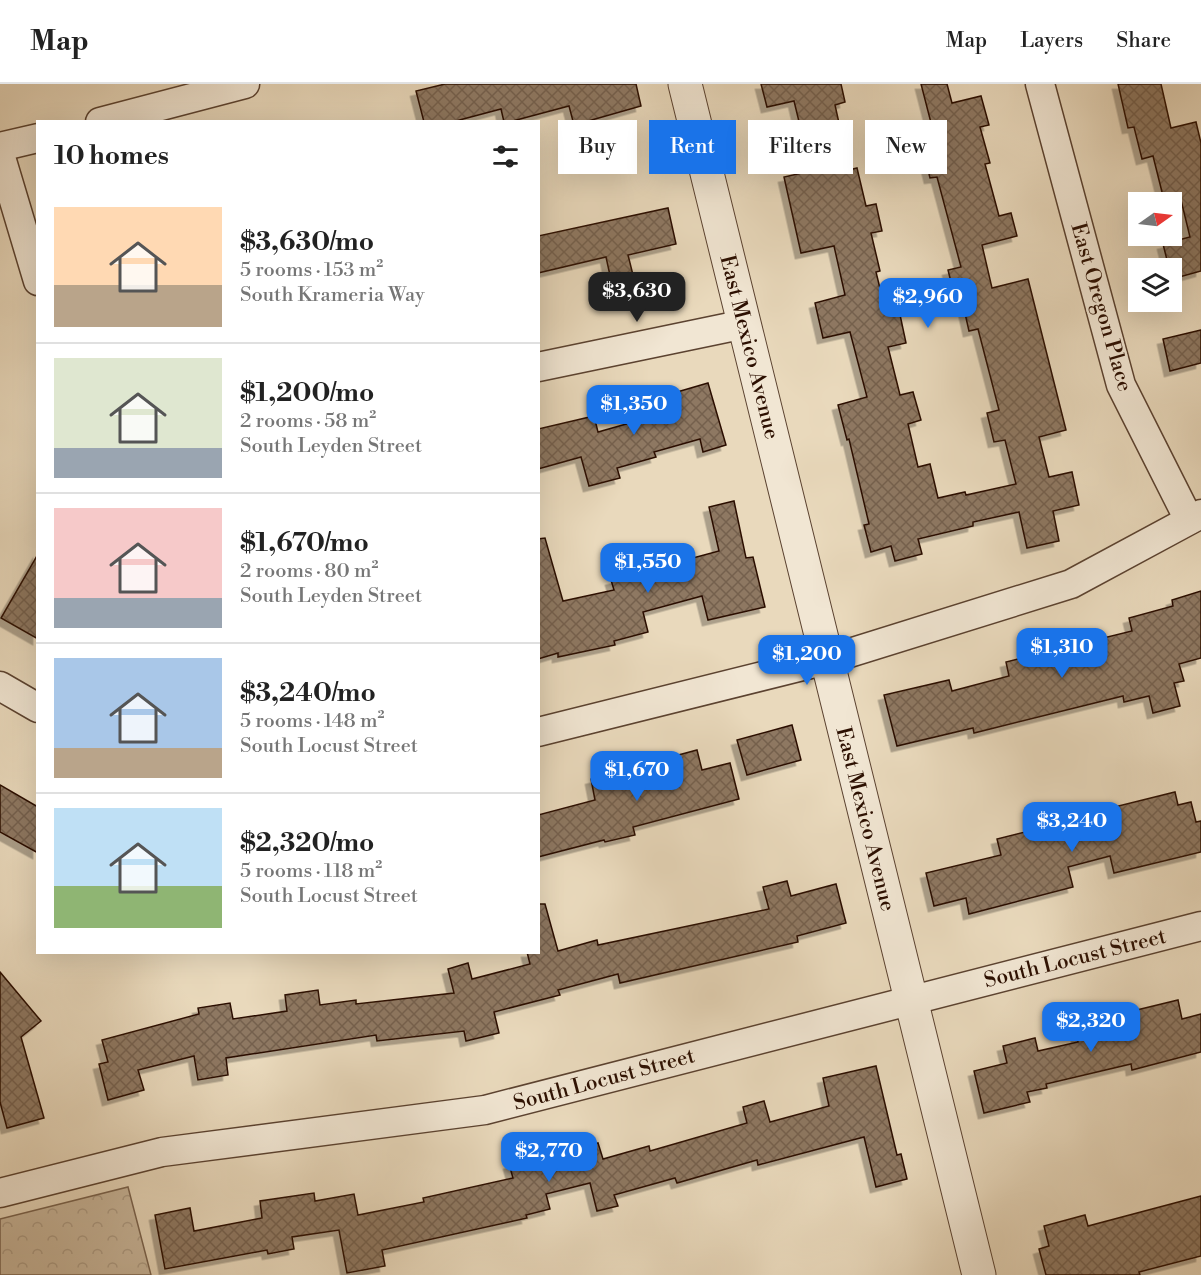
<!DOCTYPE html>
<meta charset="utf-8">
<style>
:root{--surface:#fff;--page:#f6f6f6;--text:#222;--muted:#767676;--line:#e0e0e0;--accent:#1a73e8}
body{margin:0;font-family:"Libre Bodoni",serif;background:var(--page);color:var(--text);height:100vh;display:flex;flex-direction:column;font-size:22px;white-space:nowrap}
*{box-sizing:border-box;margin:0}
p{font-size:20px;color:var(--muted)}
.icon{flex:none;width:33px;height:33px;fill:none;stroke:currentColor;stroke-width:2;stroke-linecap:round;stroke-linejoin:round}
.map{position:relative;flex:1;overflow:hidden}
.drawer{position:absolute;left:36px;top:36px;width:504px;height:834px;display:flex;flex-direction:column;background:var(--surface);border-radius:0px;box-shadow:0 6px 24px #0002}
.drawer>*{flex:none}
.banner{position:absolute;left:558px;top:36px;width:552px;height:54px;display:flex;gap:12px}
.needle{width:39px;rotate:76deg}
.controls{position:absolute;left:1128px;top:108px;display:grid;gap:12px}
.controls a{display:grid;place-items:center;width:54px;height:54px;border-radius:0px;background:var(--surface);box-shadow:0 6px 24px #0002;font-size:30px}
.price{position:absolute;translate:-50% -51px;padding:0 14px;border-radius:12px;background:var(--accent);color:#fff;font-size:20px;line-height:39px;filter:drop-shadow(0 2px 3px #0008)}
.price::after{content:'';position:absolute;left:50%;top:36px;width:18px;height:14px;margin-left:-9px;background:inherit;clip-path:polygon(0 0,100% 0,50% 100%)}
.price.on{background:#222;color:#fff}
ul{padding:0;list-style:none}
li{display:flex;align-items:center;gap:18px;height:150px;padding:0 18px}
li+li{border-top:2px solid var(--line)}
li span{display:grid;place-items:center;flex:none;width:168px;height:120px;border-radius:0px;color:#555}
li>.icon{margin-inline-start:auto}
span .icon{width:72px;height:72px;fill:#fffc;stroke-width:1}
li b{font-size:26px}
h2{display:flex;justify-content:space-between;align-items:center;height:72px;padding:0 18px;font-size:26px}
.tag{padding:0 21px;border-radius:0px;background:var(--surface);box-shadow:0 6px 24px #0002;font-size:21px;line-height:54px}
.tag.on{background:var(--accent);color:#fff}
header{display:flex;align-items:center;gap:36px;box-sizing:border-box;height:84px;padding:0 30px;background:var(--surface);border-bottom:2px solid var(--line)}
header strong{font-size:28px}
nav{display:flex;gap:33px;margin-inline-start:auto;font-size:21px}
.map>svg:first-child{display:block}
.park{fill:url(#park-crowns);stroke:#7a634e;stroke-width:1.5}
.building{fill:url(#building-cross-hatch);stroke:#2c0f01;stroke-width:1.5;filter:url(#shadow)}
.lines{fill:none;stroke-linecap:round;stroke-linejoin:round}
.minor-casing{stroke:#5b4230;stroke-width:31}
.tertiary-casing{stroke:#5b4230;stroke-width:35}
.minor{stroke:#f1e6d3;stroke-width:28}
.tertiary{stroke:#f1e6d3;stroke-width:33}
.labels{text-anchor:middle;stroke-width:4.5;stroke-linejoin:round;paint-order:stroke}
.street-label{font-size:21px;fill:#2c0f01;stroke:#f1e6d3}
</style>
<header>
<strong>Map</strong>
<nav><a>Map</a><a>Layers</a><a>Share</a></nav>
</header>
<div class="map">
<svg width="1201" height="1191" viewBox="0 0 1201 1191">
<defs>
<pattern id="park-crowns" width="20" height="18" patternUnits="userSpaceOnUse" patternTransform="scale(1.5)"><rect width="20" height="18" fill="#c9b79c"/><path d="M2 6a3 3 0 1 1 6 0M12 15a3 3 0 1 1 6 0" fill="none" stroke="#ad9c85"/></pattern>
<pattern id="building-cross-hatch" width="8" height="8" patternUnits="userSpaceOnUse" patternTransform="scale(1.5)"><rect width="8" height="8" fill="#8e7862"/><path d="M0 0l8 8M0 8l8-8" fill="none" stroke="#74614e"/></pattern>
<filter id="shadow"><feDropShadow dx="-5.5" dy="5.5" stdDeviation="0" flood-color="#0004"/></filter>
</defs>
<rect width="100%" height="100%" fill="#e9d9bc"/>
<filter id="stains"><feTurbulence type="fractalNoise" baseFrequency=".00333" numOctaves="4"/><feColorMatrix values="0 0 0 0 .2 0 0 0 0 .09 0 0 0 0 .02 0 0 0 .5 -.17"/></filter>
<radialGradient id="worn" r=".72"><stop offset=".6" stop-color="#630" stop-opacity="0"/><stop offset="1" stop-color="#630" stop-opacity=".3"/></radialGradient>
<path class="park" d="M128,1103L151,1191H0V1135Z"/>
<g class="building">
<path d="M445,0H636L641,22L574,41L569,22L509,38H504L501,25L452,38H424L416,7Z"/>
<path d="M761,0H841L845,18L835,21L839,39H835L845,87L857,84L866,122L876,120L882,147L871,149L880,187L876,188L886,229L899,226L906,259L888,263L900,311L913,308L921,336L908,340L918,383L930,380L938,414L965,408L966,411L1016,400L1005,356L994,358L987,329L999,326L978,245L969,247L962,216L956,218L948,186L961,183L937,93L930,94L923,66L937,62L921,0H947L952,19L981,12L989,41L980,43L990,79L985,80L999,132L1011,129L1017,152L982,161L992,204L1028,195L1066,346L1039,353L1049,393L1072,388L1079,421L1053,427L1059,457L1027,464L1019,428L973,438V442L918,455L922,470L895,477L891,462L871,468L864,441L869,440L849,355L847,356L838,321L867,313L850,248L823,254L815,219L845,211L834,162L801,169L784,93L811,87L794,17L767,23Z"/>
<path d="M1118,0H1161L1171,44L1196,38L1201,59V187L1172,195V184H1169L1163,160L1190,153L1180,112L1164,116L1153,72L1142,75L1134,43L1128,44Z"/>
<path d="M668,124L676,160L628,171L633,191L611,196L606,173L538,189V152Z"/>
<path d="M1201,246V279L1170,287L1163,255Z"/>
<path d="M708,299L726,361L703,368L700,355L654,368L656,373L617,384L620,394L589,402L581,373L538,385V345L594,332L598,348L658,331L653,315Z"/>
<path d="M734,417L746,474L753,473L765,523L708,536L702,512L643,528L648,548L614,557L615,561L558,573V569L538,575V455L545,454L563,517L614,506L611,496L719,467L709,423Z"/>
<path d="M38,470V555L1,534Z"/>
<path d="M1201,507V574L1179,580L1184,597L1174,599L1180,622L1153,629L1149,612L1124,618L1123,612L974,649L973,644L897,662L884,611L949,596L952,607L1009,592L1006,578L1132,547L1129,534L1173,522L1172,516Z"/>
<path d="M792,641L801,676L747,691L737,656Z"/>
<path d="M697,666L702,686L730,679L739,715L633,743L635,751L605,758L604,756L538,773V731L595,716L591,695L657,680L656,677Z"/>
<path d="M0,701L38,723V769L0,748Z"/>
<path d="M1175,708L1178,721L1191,718L1196,738L1201,737V768L1114,789L1110,772L1068,783L1073,803L969,830L966,814L934,822L926,789L1001,771L997,755L1078,735V732Z"/>
<path d="M787,797L791,812L836,800L846,839L797,852L798,858L620,899L618,890L558,906L560,911L494,928L499,949L466,957L464,947L377,957L376,951L226,974L228,991L198,996L194,972L138,986L144,1006L108,1016L99,980L108,978L102,956L199,930L198,924L230,919L233,935L287,927L285,911L318,906L320,921L356,916V920L454,909L448,885L468,879L472,895L530,880L527,868H538V820H545L558,867L597,856L598,861L769,825L763,803Z"/>
<path d="M0,888L41,937L21,953L44,1034L7,1044L0,1018Z"/>
<path d="M1178,916L1182,935L1201,930V968L1132,986L1131,980L1046,1000L1047,1004L1027,1008L1030,1018L984,1029L974,987L1007,979L1003,962L1035,954L1038,967L1078,958L1075,941Z"/>
<path d="M876,982L897,1071L901,1070L907,1095L876,1103L864,1053L758,1081L757,1076L677,1099L675,1094L614,1111L618,1122L597,1127L590,1099L546,1110L550,1125L526,1131L527,1134L382,1166L385,1182L347,1189L339,1146L292,1153L294,1165L268,1170L267,1166L165,1185L155,1131L190,1124L194,1147L262,1134L260,1117L314,1109L315,1117L354,1110L358,1131L424,1118L423,1114L513,1094L509,1080L598,1059L603,1075L649,1062L650,1067L747,1039L743,1023L764,1017L770,1038L829,1022L823,994Z"/>
<path d="M1201,1112V1172L1139,1188L1140,1191H1046L1039,1165L1049,1162L1044,1142L1085,1131L1088,1142Z"/>
</g>
<g class="lines">
<g class="minor-casing">
<g id="minor">
<path d="M1040,0L1121,301L1189,436"/>
<path d="M100,38L245,0"/>
<path d="M0,63L38,54"/>
<path d="M0,70L38,197"/>
<path d="M538,283L745,240"/>
<path d="M0,602L38,624"/>
<path d="M538,648L827,576L1071,500L1201,430"/>
<path d="M0,1109L162,1068L485,1026L1201,842"/>
</g>
</g>
<g class="tertiary-casing">
<path id="tertiary" d="M685,0L979,1191"/>
</g>
<use href="#minor" class="minor"/>
<use href="#tertiary" class="tertiary"/>
</g>
<g class="labels">
<g class="street-label">
<text transform="translate(1102 223) rotate(74)" y="7">East Oregon Place</text>
<text transform="translate(750 263) rotate(76)" y="7">East Mexico Avenue</text>
<text transform="translate(866 735) rotate(76)" y="7">East Mexico Avenue</text>
<text transform="translate(1075 874) rotate(-14)" y="7">South Locust Street</text>
<text transform="translate(604 995) rotate(-15)" y="7">South Locust Street</text>
</g>
</g>
<rect width="100%" height="100%" filter="url(#stains)"/>
<rect width="100%" height="100%" fill="url(#worn)"/>
</svg>
<div class="controls">
<a><svg class="needle" viewBox="-14 -14 28 28"><path d="M0-13l5 13h-10z" fill="#e53935"/><path d="M0 13l5-13h-10z" fill="#767676"/></svg></a>
<a><svg class="icon" aria-label="layers" viewBox="0 0 24 24"><path d="M12 4l9 5-9 5-9-5zM3 14l9 5 9-5"/></svg></a>
</div>
<b class="price on" style="left:637px;top:239px">$3,630</b>
<b class="price" style="left:928px;top:245px">$2,960</b>
<b class="price" style="left:634px;top:352px">$1,350</b>
<b class="price" style="left:648px;top:510px">$1,550</b>
<b class="price" style="left:1062px;top:595px">$1,310</b>
<b class="price" style="left:807px;top:602px">$1,200</b>
<b class="price" style="left:637px;top:718px">$1,670</b>
<b class="price" style="left:1072px;top:769px">$3,240</b>
<b class="price" style="left:1091px;top:969px">$2,320</b>
<b class="price" style="left:549px;top:1099px">$2,770</b>
<div class="banner">
<a class="tag">Buy</a>
<a class="tag on">Rent</a>
<a class="tag">Filters</a>
<a class="tag">New</a>
</div>
<section class="drawer">
<h2>10 homes<svg class="icon" aria-label="filters" viewBox="0 0 24 24"><path d="M4 7h16M4 17h16"/><circle cx="9" cy="7" r="2"/><circle cx="15" cy="17" r="2"/></svg></h2>
<ul>
<li><span style="background:linear-gradient(#ffd9b3 65%,#b9a48a 0)"><svg class="icon" aria-label="home" viewBox="0 0 24 24"><path d="M3 11l9-7 9 7M6 9v11h12V9"/></svg></span><div><b>$3,630/mo</b><p>5 rooms · 153 m²</p><p>South Krameria Way</p></div></li>
<li><span style="background:linear-gradient(#dfe7d0 75%,#9aa5b1 0)"><svg class="icon" aria-label="home" viewBox="0 0 24 24"><path d="M3 11l9-7 9 7M6 9v11h12V9"/></svg></span><div><b>$1,200/mo</b><p>2 rooms · 58 m²</p><p>South Leyden Street</p></div></li>
<li><span style="background:linear-gradient(#f6c9c9 75%,#9aa5b1 0)"><svg class="icon" aria-label="home" viewBox="0 0 24 24"><path d="M3 11l9-7 9 7M6 9v11h12V9"/></svg></span><div><b>$1,670/mo</b><p>2 rooms · 80 m²</p><p>South Leyden Street</p></div></li>
<li><span style="background:linear-gradient(#a9c7e8 75%,#b9a48a 0)"><svg class="icon" aria-label="home" viewBox="0 0 24 24"><path d="M3 11l9-7 9 7M6 9v11h12V9"/></svg></span><div><b>$3,240/mo</b><p>5 rooms · 148 m²</p><p>South Locust Street</p></div></li>
<li><span style="background:linear-gradient(#bfe0f5 65%,#8fb573 0)"><svg class="icon" aria-label="home" viewBox="0 0 24 24"><path d="M3 11l9-7 9 7M6 9v11h12V9"/></svg></span><div><b>$2,320/mo</b><p>5 rooms · 118 m²</p><p>South Locust Street</p></div></li>
</ul>
</section>
</div>
